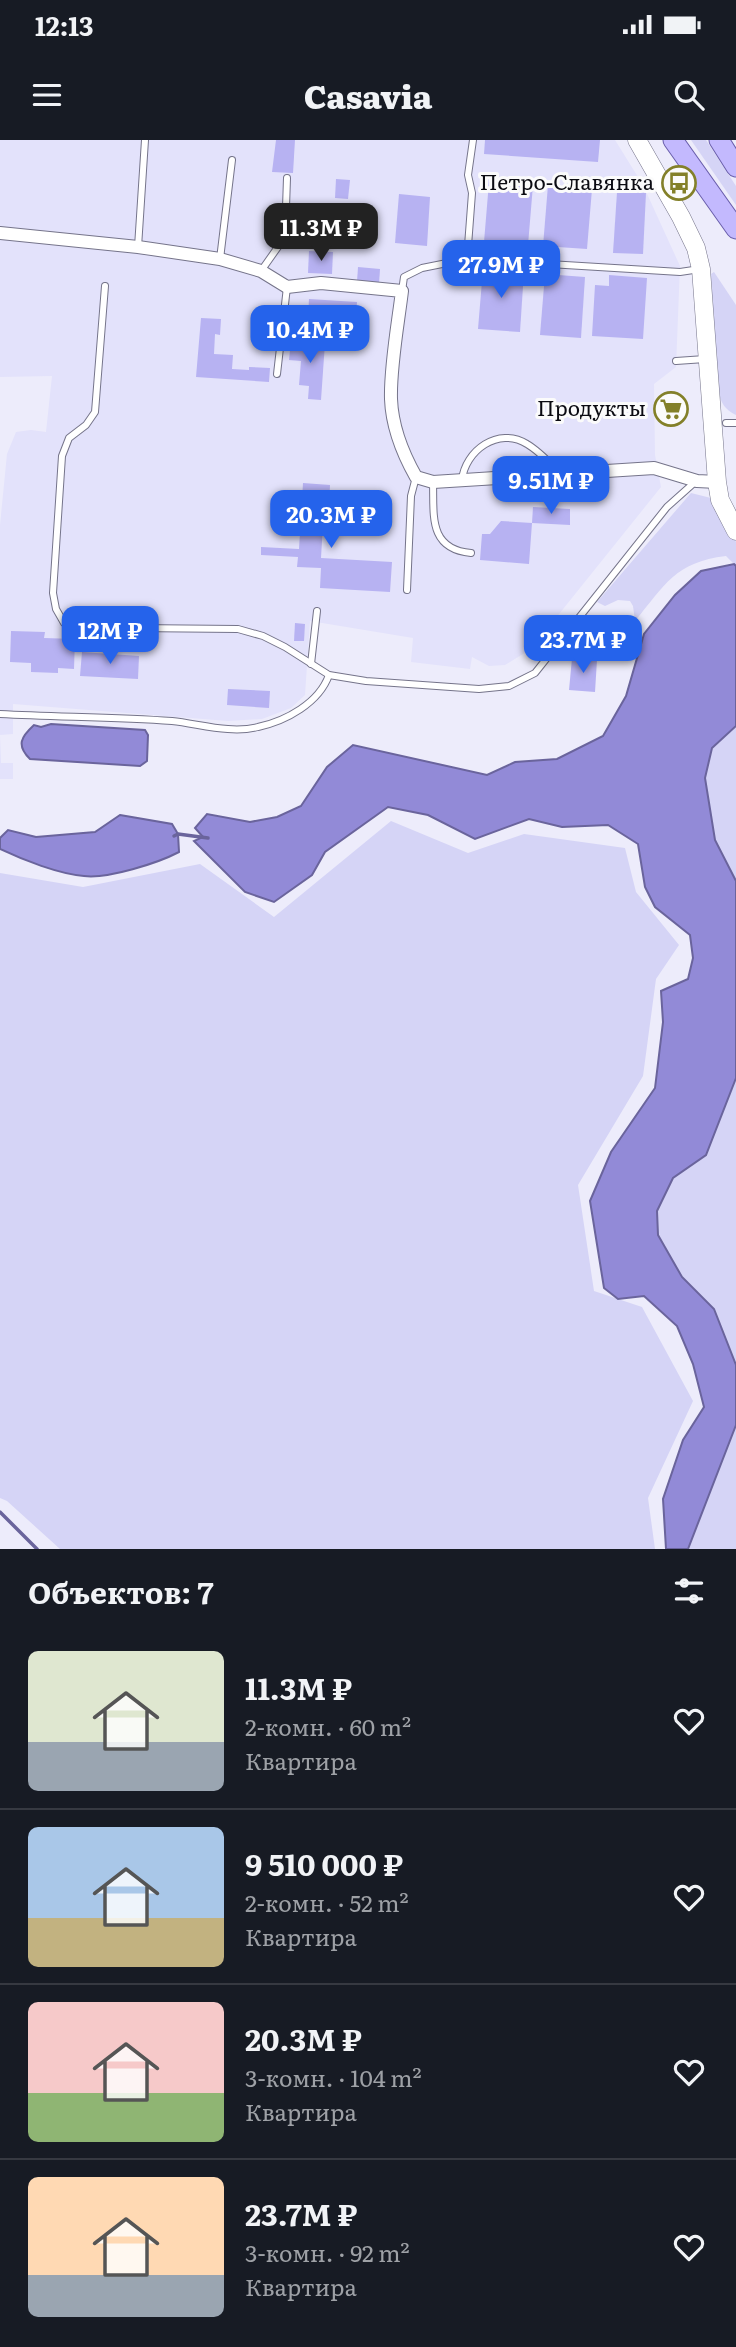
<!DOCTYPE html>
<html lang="ru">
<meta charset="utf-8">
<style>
:root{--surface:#171b24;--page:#242831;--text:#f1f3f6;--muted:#9ea1a6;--line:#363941;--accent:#2563eb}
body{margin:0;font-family:Literata,serif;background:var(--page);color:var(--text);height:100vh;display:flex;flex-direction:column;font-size:26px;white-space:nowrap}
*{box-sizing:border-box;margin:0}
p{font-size:23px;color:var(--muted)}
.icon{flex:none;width:38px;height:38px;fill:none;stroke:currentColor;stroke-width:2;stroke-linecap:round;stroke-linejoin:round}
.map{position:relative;height:1409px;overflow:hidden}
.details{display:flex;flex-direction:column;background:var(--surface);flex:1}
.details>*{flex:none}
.price{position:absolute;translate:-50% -60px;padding:0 16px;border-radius:14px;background:var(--accent);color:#fff;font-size:23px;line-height:46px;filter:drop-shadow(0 2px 4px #0008)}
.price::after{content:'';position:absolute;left:50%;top:42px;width:21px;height:16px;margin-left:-10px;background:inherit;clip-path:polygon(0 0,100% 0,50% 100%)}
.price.active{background:#222;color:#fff}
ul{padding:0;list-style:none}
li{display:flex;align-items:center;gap:21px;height:175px;padding:0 28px}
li+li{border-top:2px solid var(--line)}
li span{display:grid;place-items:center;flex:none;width:196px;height:140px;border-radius:10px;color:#555}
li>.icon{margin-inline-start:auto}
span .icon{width:84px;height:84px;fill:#fffc;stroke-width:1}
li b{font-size:30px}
h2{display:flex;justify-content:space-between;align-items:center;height:84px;padding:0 28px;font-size:30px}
.status{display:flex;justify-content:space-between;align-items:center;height:49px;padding:0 35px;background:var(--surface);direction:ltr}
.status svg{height:19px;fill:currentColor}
header{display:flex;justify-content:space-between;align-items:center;height:91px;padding:0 28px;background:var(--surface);font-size:32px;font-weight:800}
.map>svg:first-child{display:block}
.built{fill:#e3e2fb}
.green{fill:#d5d4f6}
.water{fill:#928ad7;stroke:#6a649c;stroke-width:2}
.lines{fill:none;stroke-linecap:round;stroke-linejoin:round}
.stream{stroke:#6a649c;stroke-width:3.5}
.building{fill:#b7b2f2}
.lane-casing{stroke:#75748a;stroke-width:8}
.street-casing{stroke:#75748a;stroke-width:14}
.secondary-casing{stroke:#75748a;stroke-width:19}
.primary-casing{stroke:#695eab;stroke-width:21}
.lane{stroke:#fff;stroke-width:6}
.street{stroke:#fff;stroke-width:12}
.secondary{stroke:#fff;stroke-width:18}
.primary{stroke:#c3b9fe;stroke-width:19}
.labels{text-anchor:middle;stroke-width:6;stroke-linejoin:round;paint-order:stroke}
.poi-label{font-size:21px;fill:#0b0b12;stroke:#fbfbfb;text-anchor:end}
</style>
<div class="status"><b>12:13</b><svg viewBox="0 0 49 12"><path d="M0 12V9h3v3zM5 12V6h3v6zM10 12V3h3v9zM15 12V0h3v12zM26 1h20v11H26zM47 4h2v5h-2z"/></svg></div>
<header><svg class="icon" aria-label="menu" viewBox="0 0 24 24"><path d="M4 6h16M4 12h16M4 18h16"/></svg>Casavia<svg class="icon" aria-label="search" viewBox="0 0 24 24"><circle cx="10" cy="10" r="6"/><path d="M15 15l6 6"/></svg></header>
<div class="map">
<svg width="736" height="1409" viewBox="0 0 736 1409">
<rect width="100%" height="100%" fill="#edecfb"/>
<path class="built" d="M0,0H615L643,45L680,126L676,227L654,244L655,315L661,347L531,509L505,525L489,526L472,517L470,529L411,522L413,498L310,481L305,555L291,568L262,579L228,581L13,564V594L0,595L1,623H13V639H0V385L7,314L16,292L31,290L46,292L52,236L0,237Z"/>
<g class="green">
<path d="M691,0H706L736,46V65Z"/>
<path d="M714,132L736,165V275C725,270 721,263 718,251L711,134Z"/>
<path d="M691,353L711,358L736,402V426L726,416C675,422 665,445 635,481L633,466L630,461L618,460L605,466L597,462Z"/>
<path d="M736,586V741L715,700L705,638L712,608Z"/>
<path d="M391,681L468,713L524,694L625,708L636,752L679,805L656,839L643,936L578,1045L594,1151L642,1167L693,1261L648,1358L655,1409H60L7,1361L0,1358V733L83,747L200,724L274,777Z"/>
<path d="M736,938V1225L714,1169L682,1137L658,1095L657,1071L673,1038L706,1015Z"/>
<path d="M736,1285V1409H688V1407Z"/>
</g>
<g class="water">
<path d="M734,424L736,426V586L712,608L705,638L715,700L736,741V938L706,1015L673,1038L657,1071L658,1095L682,1137L714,1169L736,1225V1285L688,1409H666L663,1359L683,1300L704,1267L693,1224L677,1186L644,1156L618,1159L604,1148L590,1061L611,1012L655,948L663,882L661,851L688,839L693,818L690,795L655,767L645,747L638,704L608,685L562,687L529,679L475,699L428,675L388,667L325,712L312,735L274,762L245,752L194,701L203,697L195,688L207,674L250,682L277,677L301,666L327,627L353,605L487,635L515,622L557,619L603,596L626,556L644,494L675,455L701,431Z"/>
<path d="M51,584L145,590L148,595L147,621L140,626L30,619C16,605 21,597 34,585L41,587Z"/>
<path d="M120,675L172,684L178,694L179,712C158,723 108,739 84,736C59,734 23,720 0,709V698L8,690L36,697L95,692Z"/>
</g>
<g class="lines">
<g class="stream">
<path d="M174,696L178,694L208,698"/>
<path d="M0,1372L37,1409"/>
</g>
</g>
<g class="building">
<path d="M276,0H295L293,33L272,32Z"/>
<path d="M485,0H600L598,22L484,14Z"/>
<path d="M336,39L350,40L348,59L335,58Z"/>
<path d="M489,42L533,45L528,105L484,102Z"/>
<path d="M548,45L592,49L587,109L543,106Z"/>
<path d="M617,52L646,53L643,114L613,113Z"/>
<path d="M399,54L430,57L427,106L395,103Z"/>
<path d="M309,111L333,112L332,134L308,133Z"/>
<path d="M358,127L380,129L379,144L357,142Z"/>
<path d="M483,129L524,131L520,192L478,189Z"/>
<path d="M545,134L585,137L581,198L540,195Z"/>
<path d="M609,135L647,138L643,199L592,196L595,145L609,146Z"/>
<path d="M309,159L357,162L356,180L308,177Z"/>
<path d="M201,178L221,179L220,195L215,194L214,214L233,215L232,229L249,230V227L270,228L269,242L196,237Z"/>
<path d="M291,200L325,203L321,260L308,259L309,246L299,245L301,221L289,220Z"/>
<path d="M303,343L330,345L329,368L324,367L321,418L392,422L390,452L320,448L321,428L297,427L298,417L261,415V407L299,409Z"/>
<path d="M533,367L570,369V385L532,383Z"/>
<path d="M501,381L532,383L529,424L480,420L482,394H490Z"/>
<path d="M295,483L305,484L304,501H294Z"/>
<path d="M11,491L45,492L44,498L75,499L74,529L58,528V533L31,532V523L10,522Z"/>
<path d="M82,512L139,516L138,539L80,536Z"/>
<path d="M572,518L597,520L595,552L569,550Z"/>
<path d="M228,549L270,551L269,568L227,565Z"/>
</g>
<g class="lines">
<g class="lane-casing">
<g id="lane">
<path d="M138,107L145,0"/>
<path d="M220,119L232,20"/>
<path d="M467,119L472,53L468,35L473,0"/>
<path d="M261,131L285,97L287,38"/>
<path d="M105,146L95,272L86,285L69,298L62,316L53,453L56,469L64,483L77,492L100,495L115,494L132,488L238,489L263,496L285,507L329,535L366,541L479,549L509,546L535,533L667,367L695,342"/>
<path d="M402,151L404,137L422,128L467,119L680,132L700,129"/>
<path d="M676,221L705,219"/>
<path d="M277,234L287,147"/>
<path d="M726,283H736"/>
<path d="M462,340C465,311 498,286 527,304C539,311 550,323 560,333"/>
<path d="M433,342C434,375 428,409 471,413"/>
<path d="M407,450L411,356L416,337"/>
<path d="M311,524L317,471"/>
<path d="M0,574C57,577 115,577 172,581C200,584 231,594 258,587C286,581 319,563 329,535"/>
</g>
</g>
<g class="street-casing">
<path id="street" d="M0,93L138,107L220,119L261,131L287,147L321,143L402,151C398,184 390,227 391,259C392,286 403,314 416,337L433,342L654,328L697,341L717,342"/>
</g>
<g class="secondary-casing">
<path id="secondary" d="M637,0L681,77L696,108L701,129L717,342L720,360L736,391"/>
</g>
<g class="primary-casing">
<g id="primary">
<path d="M673,0L736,89"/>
<path d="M719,0L736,27"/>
</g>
</g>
<use href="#lane" class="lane"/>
<use href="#street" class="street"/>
<use href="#secondary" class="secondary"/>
<use href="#primary" class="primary"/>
</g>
<defs>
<g id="bus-ring" transform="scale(1.75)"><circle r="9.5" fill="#fbfbfb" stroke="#838029" stroke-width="1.5"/><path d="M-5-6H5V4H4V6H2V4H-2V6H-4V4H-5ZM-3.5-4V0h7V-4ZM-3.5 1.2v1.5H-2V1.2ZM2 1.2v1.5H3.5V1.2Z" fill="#838029"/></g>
<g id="supermarket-ring" transform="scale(1.75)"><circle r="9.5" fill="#fbfbfb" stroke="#838029" stroke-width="1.5"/><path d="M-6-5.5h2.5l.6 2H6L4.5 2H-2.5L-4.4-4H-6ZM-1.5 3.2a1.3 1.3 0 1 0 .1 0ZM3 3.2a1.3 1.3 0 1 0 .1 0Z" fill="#838029"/></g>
</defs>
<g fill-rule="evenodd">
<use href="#bus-ring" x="679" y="43"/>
<use href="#supermarket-ring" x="671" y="269"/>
</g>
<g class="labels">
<g class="poi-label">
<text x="654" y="50">Петро-Славянка</text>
<text x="646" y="276">Продукты</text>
</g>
</g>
</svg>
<b class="price active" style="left:321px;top:123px">11.3M ₽</b>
<b class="price" style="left:501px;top:160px">27.9M ₽</b>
<b class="price" style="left:310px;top:225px">10.4M ₽</b>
<b class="price" style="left:551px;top:376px">9.51M ₽</b>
<b class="price" style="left:331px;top:410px">20.3M ₽</b>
<b class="price" style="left:110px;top:526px">12M ₽</b>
<b class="price" style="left:583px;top:535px">23.7M ₽</b>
</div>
<section class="details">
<h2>Объектов: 7<svg class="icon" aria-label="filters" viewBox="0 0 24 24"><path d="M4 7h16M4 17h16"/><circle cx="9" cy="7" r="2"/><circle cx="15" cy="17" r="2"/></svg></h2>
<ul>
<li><span style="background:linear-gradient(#dfe7d0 65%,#9aa5b1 0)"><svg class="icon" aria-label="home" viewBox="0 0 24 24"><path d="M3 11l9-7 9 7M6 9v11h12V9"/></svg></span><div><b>11.3M ₽</b><p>2-комн. · 60 m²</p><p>Квартира</p></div><svg class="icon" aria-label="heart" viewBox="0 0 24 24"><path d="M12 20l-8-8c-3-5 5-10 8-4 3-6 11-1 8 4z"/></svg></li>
<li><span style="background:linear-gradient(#a9c7e8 65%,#c2b280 0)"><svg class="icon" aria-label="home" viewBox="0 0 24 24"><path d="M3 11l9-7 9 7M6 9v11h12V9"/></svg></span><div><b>9 510 000 ₽</b><p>2-комн. · 52 m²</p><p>Квартира</p></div><svg class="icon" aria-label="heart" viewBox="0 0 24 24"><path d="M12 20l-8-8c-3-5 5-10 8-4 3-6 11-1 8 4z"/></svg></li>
<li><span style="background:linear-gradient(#f6c9c9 65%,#8fb573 0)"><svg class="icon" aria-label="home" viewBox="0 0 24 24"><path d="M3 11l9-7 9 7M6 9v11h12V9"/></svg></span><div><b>20.3M ₽</b><p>3-комн. · 104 m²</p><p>Квартира</p></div><svg class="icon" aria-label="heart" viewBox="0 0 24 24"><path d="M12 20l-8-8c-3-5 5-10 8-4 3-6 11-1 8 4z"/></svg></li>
<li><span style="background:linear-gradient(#ffd9b3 70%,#9aa5b1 0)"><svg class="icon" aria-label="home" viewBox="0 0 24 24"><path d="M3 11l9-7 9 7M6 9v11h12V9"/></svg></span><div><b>23.7M ₽</b><p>3-комн. · 92 m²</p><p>Квартира</p></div><svg class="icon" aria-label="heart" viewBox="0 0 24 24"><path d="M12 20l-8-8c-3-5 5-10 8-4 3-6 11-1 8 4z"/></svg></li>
</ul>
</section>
